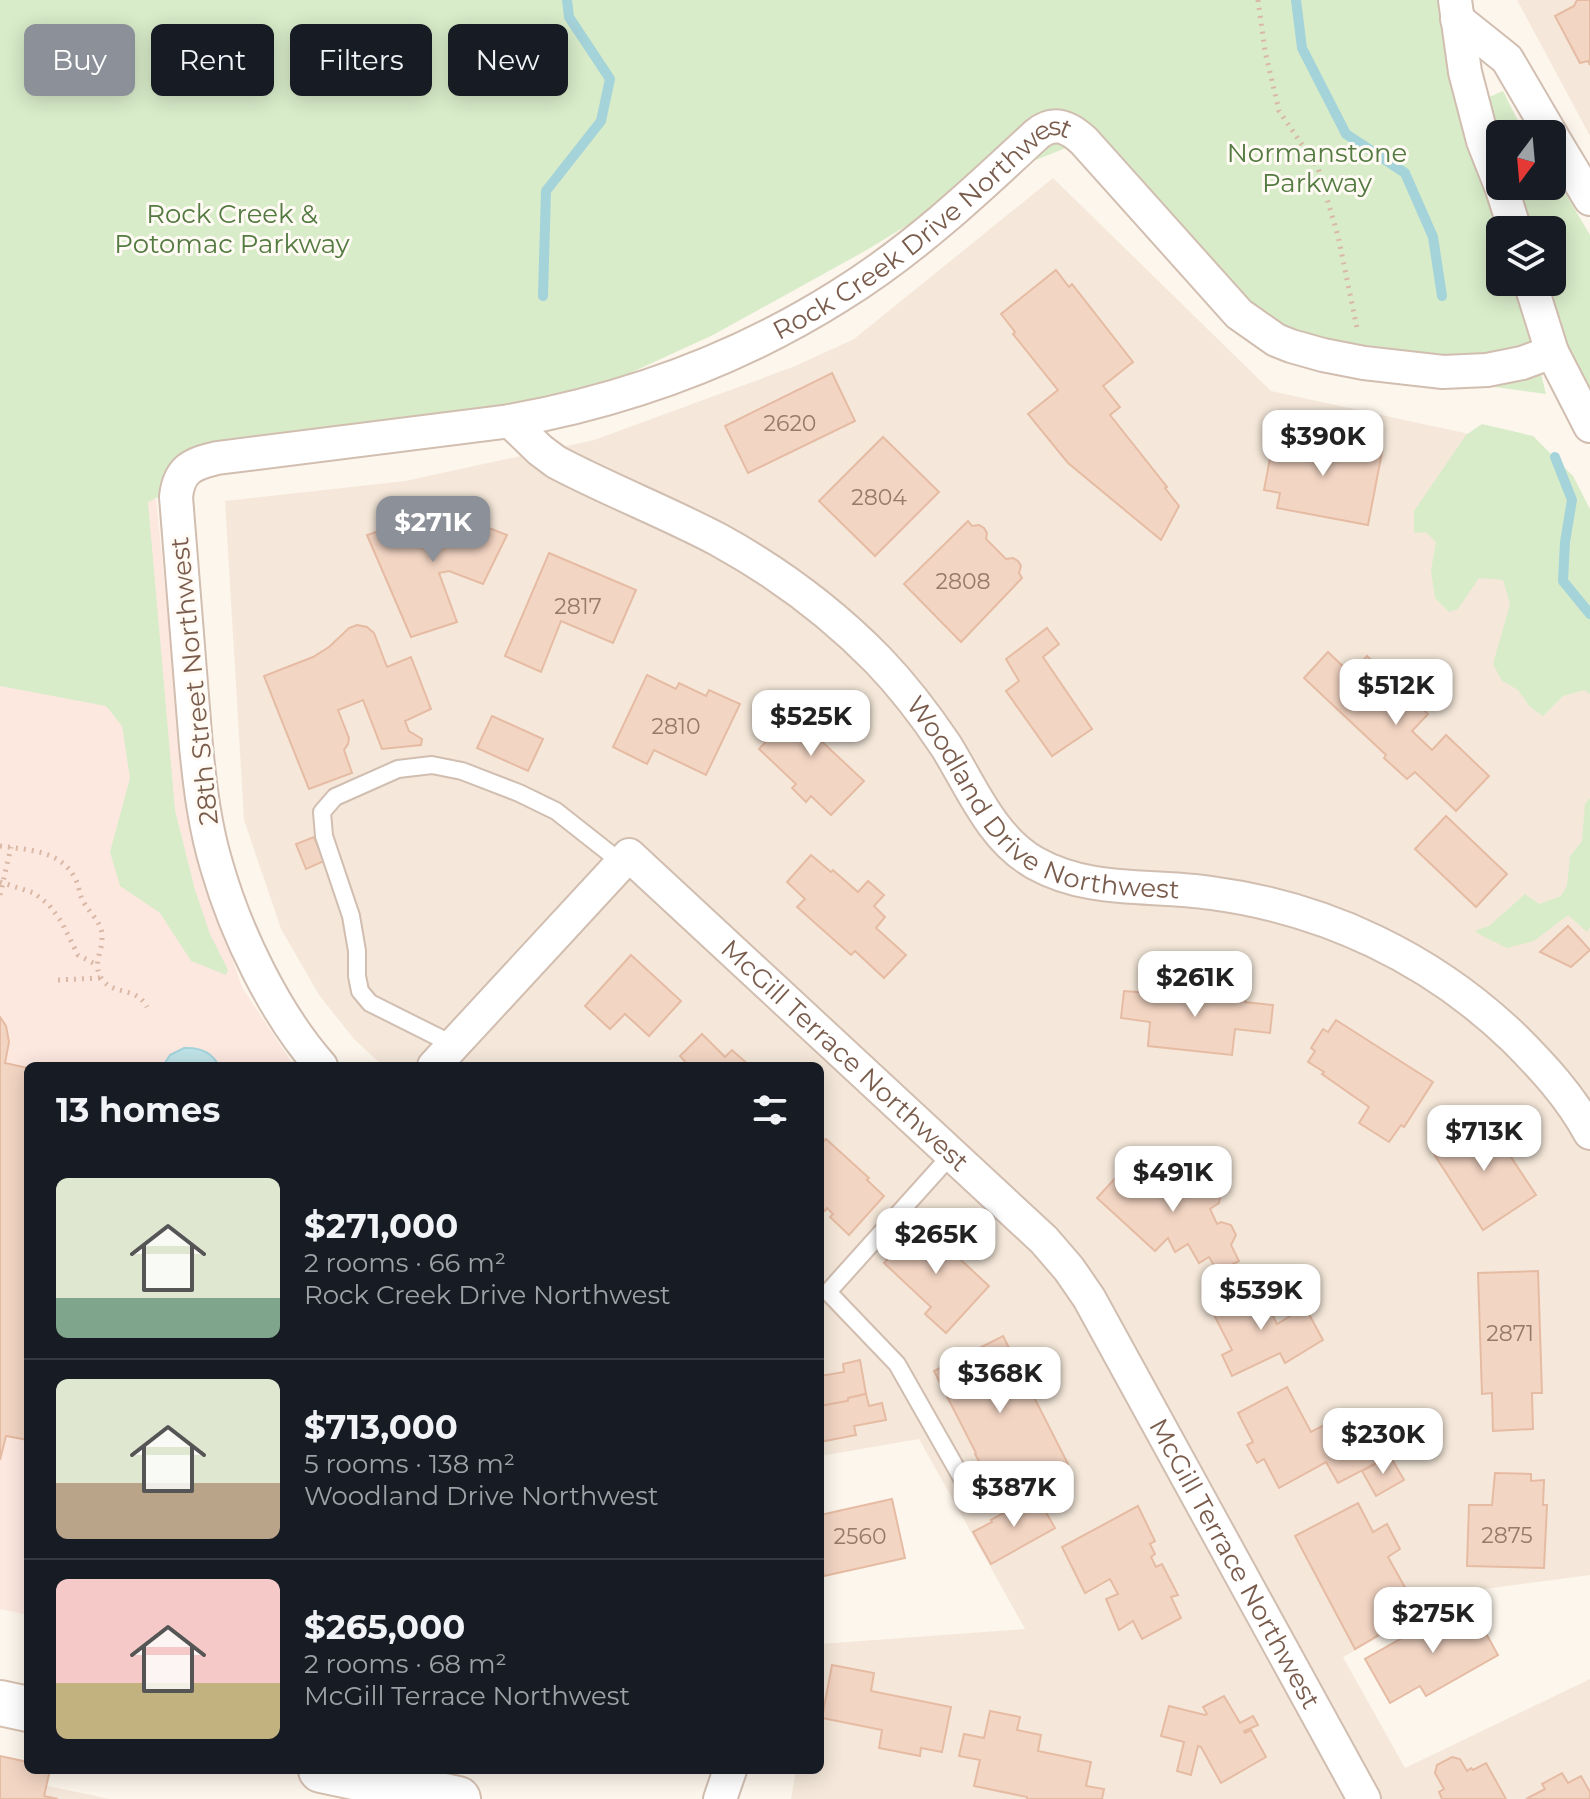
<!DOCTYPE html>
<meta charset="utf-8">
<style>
:root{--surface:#171b24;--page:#242831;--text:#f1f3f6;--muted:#9ea1a6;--line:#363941;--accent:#8c9099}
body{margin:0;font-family:Montserrat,sans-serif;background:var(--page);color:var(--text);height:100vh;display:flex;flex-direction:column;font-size:30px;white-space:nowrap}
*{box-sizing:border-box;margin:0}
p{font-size:26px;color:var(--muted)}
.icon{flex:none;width:44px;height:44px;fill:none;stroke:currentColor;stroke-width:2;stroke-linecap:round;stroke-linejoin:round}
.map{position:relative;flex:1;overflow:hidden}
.panel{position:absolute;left:24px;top:1062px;width:800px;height:712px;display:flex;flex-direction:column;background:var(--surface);border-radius:12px;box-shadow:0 4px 20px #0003}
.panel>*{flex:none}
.banner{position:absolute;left:24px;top:24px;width:800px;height:72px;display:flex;gap:16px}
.needle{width:52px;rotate:196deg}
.controls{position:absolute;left:1486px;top:120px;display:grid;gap:16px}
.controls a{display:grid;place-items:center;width:80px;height:80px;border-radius:12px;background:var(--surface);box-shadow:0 4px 20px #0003;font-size:40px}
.price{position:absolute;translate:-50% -68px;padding:0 18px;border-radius:16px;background:#fff;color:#222;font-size:26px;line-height:52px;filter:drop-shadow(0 2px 4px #0008)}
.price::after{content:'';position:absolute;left:50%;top:48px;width:24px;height:18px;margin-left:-12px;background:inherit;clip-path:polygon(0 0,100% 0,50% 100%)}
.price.on{background:var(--accent);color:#fff}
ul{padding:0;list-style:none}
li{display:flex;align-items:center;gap:24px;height:200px;padding:0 32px}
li+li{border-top:2px solid var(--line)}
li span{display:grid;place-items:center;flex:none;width:224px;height:160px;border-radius:12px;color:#555}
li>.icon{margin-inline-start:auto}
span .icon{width:96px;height:96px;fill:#fffc;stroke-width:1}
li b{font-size:34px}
h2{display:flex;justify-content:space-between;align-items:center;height:96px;padding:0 32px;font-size:34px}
.pill{padding:0 28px;border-radius:12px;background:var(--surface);box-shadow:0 4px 20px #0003;font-size:28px;line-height:72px}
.pill.on{background:var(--accent);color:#fff}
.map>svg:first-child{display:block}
.residential{fill:#f5e8da}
.commercial{fill:#fde8e0}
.green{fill:#d8ecc9}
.water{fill:#bfe3e8;stroke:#a5d3da;stroke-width:2}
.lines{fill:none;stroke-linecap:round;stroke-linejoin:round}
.stream{stroke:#a5d3da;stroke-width:10}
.building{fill:#f3d5c3;stroke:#e6bba3;stroke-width:2}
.service-casing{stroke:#d1beb0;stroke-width:20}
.minor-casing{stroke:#d1beb0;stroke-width:36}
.secondary-casing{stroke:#d6c0b0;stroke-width:48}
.path{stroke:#d9b8a5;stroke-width:5;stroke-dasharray:2 6;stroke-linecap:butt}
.service{stroke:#fff;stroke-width:16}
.minor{stroke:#fff;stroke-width:32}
.secondary{stroke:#fff;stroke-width:44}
.labels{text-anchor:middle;stroke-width:6;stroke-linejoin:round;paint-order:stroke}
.number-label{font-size:22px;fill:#987a6a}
.park-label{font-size:26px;fill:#537a41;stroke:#fffaf3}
.street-label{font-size:26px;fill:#7a5c4d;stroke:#fffaf3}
</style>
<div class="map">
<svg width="1590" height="1799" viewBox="0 0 1590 1799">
<rect width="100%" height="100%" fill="#fdf6ec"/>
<g class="residential">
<path d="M1517,0H1590V136Z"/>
<path d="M1053,178L1271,391L1483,437L1590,667V1575L1462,1592L1343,1657L1405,1768L1590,1679V1799H791L796,1770H820V1644L1025,1629L919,1439L820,1456V1066H383L354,1039L319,995L281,929L244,820L225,501L405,481L594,440L793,367L854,339Z"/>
<path d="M0,1776L110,1799H0Z"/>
</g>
<path class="commercial" d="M156,498L190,835L242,987L294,1066H28V1615L0,1609V559Z"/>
<g class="green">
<path d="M0,0H1456L1466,138L1500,230V282H1518L1546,394L1323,364L1283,350L1071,146L975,184L865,251L713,335L591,391L204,465L170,491L148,502L175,810L195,890L210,934L228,970L226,975L191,961L160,913L120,886L110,852L130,778L122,726L106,706L0,686Z"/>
<path d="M1503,91L1519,123L1530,134H1500V139L1487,98Z"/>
<path d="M1552,171L1590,235V395L1567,350L1544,282H1552V230H1523L1511,186H1552Z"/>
<path d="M1482,424L1533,436L1573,476L1590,509V694L1584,690L1563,696L1543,716L1530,707L1518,690L1502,681L1493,664L1510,604L1503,580L1479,578L1458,609L1449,612L1435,598L1431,570L1436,542L1426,532L1414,533V511L1466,435Z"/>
<path d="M1590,798V927L1587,932L1568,915L1534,941L1507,948L1477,933L1476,930L1489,926L1525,894L1539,904L1561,896L1567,886L1570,856L1582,841L1585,804Z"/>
</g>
<path class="water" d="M184,1048C200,1047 212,1052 219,1066H163L170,1055Z"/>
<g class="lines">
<g class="stream">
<path d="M1296,0L1302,48L1346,134L1405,173L1433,237L1442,296"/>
<path d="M543,296L546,191L601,121L610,79L569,17L567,0"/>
<path d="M1555,457L1572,500L1565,542L1563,581L1590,614"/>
</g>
</g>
<g class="building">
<path d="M1577,0H1590V65L1588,61L1580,63L1555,16L1574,6Z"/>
<path d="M1056,270L1069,287L1072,284L1133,362L1103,386L1120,407L1110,415L1167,487L1165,488L1179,506L1161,540L1068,463L1028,414L1058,390L1013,334L1015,332L1001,314Z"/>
<path d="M832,373L855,421L748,473L725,426Z"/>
<path d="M1275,432L1382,452L1368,525L1277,508L1280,493L1264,490Z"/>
<path d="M883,437L939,492L875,556L819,501Z"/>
<path d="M448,512L507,535L483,584L449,571L439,573L457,622L411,637L367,535L429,514Z"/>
<path d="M968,521L972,526L979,525L984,528L987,533L986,539L1006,559L1013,558L1018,561L1021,566L1019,573L1022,578L961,642L904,584Z"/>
<path d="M549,553L636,590L613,643L561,621L541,672L505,656Z"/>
<path d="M357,625L367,627L374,633L387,667L411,657L431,709L405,721L409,731L422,739L421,745L382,749L363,700L338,710L349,738L348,744L344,750L352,773L309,789L264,676L313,657L329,647L349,628Z"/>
<path d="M1047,628L1059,644L1043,657L1092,729L1052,756L1006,691L1019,681L1006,659Z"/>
<path d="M1328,652L1351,674L1367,656L1428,714L1412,731L1432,750L1446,735L1489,776L1456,811L1415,772L1407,779L1384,758L1386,755L1304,678Z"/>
<path d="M647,675L676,689L679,683L706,696L709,690L740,704L706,775L654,750L647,764L613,747Z"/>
<path d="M810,695L834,718L817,737L864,781L831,815L811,796L806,802L792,788L796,784L759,749Z"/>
<path d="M492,716L543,739L528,771L477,748Z"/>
<path d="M1446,816L1507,874L1476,907L1415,849Z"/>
<path d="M314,837L324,861L306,869L296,844Z"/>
<path d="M811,855L831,872L833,870L858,892L868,881L884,895L874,906L885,917L876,928L906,955L884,978L855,951L851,955L797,907L805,899L787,882Z"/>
<path d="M1568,926L1590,950L1571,967L1540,952Z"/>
<path d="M631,955L681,1001L649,1036L625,1014L610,1029L585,1006Z"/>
<path d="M1152,989L1245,999V1002L1273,1005L1270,1033L1235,1029L1232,1055L1148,1046L1150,1022L1121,1018L1124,991L1151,993Z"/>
<path d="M0,1017L6,1026L9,1042L5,1063L28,1068V1440L6,1436L0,1460Z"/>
<path d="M1336,1020L1433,1082L1404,1127L1401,1125L1389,1142L1359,1123L1369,1107L1322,1074L1324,1072L1308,1062L1315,1051L1311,1048L1323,1029L1328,1032Z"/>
<path d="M702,1034L725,1057L732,1050L750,1066H689L680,1056Z"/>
<path d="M1484,1116L1536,1195L1483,1230L1432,1151Z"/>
<path d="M826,1139L869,1178L867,1180L884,1196L849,1235L830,1217L833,1214L827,1208L825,1211L820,1206V1145Z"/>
<path d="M1154,1161L1182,1186L1203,1175L1215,1178L1221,1191L1219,1203L1210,1209L1217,1224L1221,1222L1231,1225L1236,1235L1231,1245L1239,1261L1218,1272L1209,1257L1199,1263L1188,1244L1175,1252L1168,1238L1155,1251L1097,1198L1120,1173L1132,1185Z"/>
<path d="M919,1221L989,1286L946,1333L925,1314L931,1307L884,1263L896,1249L894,1248Z"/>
<path d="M1538,1271L1542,1393H1532L1533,1429L1493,1431L1492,1393L1482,1394L1478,1273Z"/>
<path d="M1243,1289L1245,1293L1252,1289L1263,1308L1268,1306L1277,1324L1305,1307L1323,1340L1285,1363L1280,1353L1232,1376L1222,1355L1232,1350L1210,1307Z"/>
<path d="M1003,1336L1068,1464L1042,1478L1037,1469L995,1491L975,1454L976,1453L934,1371Z"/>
<path d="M860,1360L866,1394L848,1398V1401L820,1406V1376L844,1372L843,1364Z"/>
<path d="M1287,1387L1311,1432L1328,1423L1338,1425L1347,1442L1374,1427L1376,1430L1392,1418L1390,1456L1338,1483L1326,1462L1279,1488L1264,1459L1257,1463L1247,1445L1253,1442L1238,1413Z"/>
<path d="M866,1394L869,1406L882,1403L886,1420L854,1426L856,1435L820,1442V1406L848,1401V1398Z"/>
<path d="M1390,1456L1404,1480L1376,1496L1362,1471Z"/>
<path d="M1495,1473L1531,1474V1481L1544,1480L1543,1505H1547L1544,1568L1467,1566L1469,1505H1492Z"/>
<path d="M1036,1495L1055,1528L991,1564L973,1532L992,1522L991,1520Z"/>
<path d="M892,1499L905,1558L824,1576L820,1558V1515Z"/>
<path d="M1358,1503L1373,1532L1387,1524L1400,1549L1388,1557L1407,1591L1393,1600L1404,1620L1355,1649L1295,1536Z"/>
<path d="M1138,1506L1155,1541L1150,1544L1155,1554L1151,1557L1156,1567L1162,1564L1178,1595L1171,1597L1181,1618L1142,1639L1133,1621L1119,1630L1106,1599L1118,1594L1110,1579L1085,1593L1062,1547Z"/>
<path d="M1468,1601L1498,1655L1426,1696L1420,1686L1390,1703L1365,1659Z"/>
<path d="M832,1665L874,1673L871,1691L951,1707L942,1752L921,1748L920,1756L879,1748L882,1730L822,1718Z"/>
<path d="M1224,1696L1240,1723L1253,1716L1258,1725L1244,1731L1245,1733L1251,1730L1266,1757L1221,1783L1201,1747L1198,1746L1191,1775L1177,1771L1184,1742L1161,1736L1169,1706L1205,1715L1207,1714L1203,1707Z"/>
<path d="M990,1711L1020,1717L1017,1730L1041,1735L1038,1751L1091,1762L1086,1786L1104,1789L1102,1799H1027V1797L974,1786L980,1760L959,1756L964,1734L984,1738Z"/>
<path d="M0,1756L28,1762V1770H50L44,1796L58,1799H0Z"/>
<path d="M1452,1757L1460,1759L1467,1771L1471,1768L1473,1770L1486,1763L1506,1799H1442L1439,1792L1444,1789L1435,1773L1437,1765Z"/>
<path d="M1562,1773L1568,1783L1581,1776L1590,1792V1799H1526L1545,1789L1542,1784Z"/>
</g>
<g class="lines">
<g class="service-casing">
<g id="service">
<path d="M454,1045L370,1003L360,991L357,976V951L351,916L324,836L322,812L335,797L398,769L432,765L462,771L519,793L556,811L622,863"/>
<path d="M952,1154L828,1292L897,1364L972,1496"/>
</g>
</g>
<g class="minor-casing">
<g id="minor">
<path d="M1455,0L1465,72L1483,141L1500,184"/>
<path d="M1457,19L1507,59L1551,134"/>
<path d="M1552,136L1590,199"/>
<path d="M1501,186L1515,230"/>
<path d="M1530,282L1552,352L1590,426"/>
<path id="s1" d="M510,421L540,450L556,462C609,490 666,512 719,540C777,572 832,613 878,660C903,686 926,716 946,746C971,786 991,838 1035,863C1090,894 1151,884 1211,893C1325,908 1431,958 1514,1038C1543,1067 1570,1096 1590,1133"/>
<path id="s2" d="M321,1066C275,1014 236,933 217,867C205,828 200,787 196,746L176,497C179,469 192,464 217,458L510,421C626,400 739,359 839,296C912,251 975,192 1037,134C1054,120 1069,127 1084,141L1239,314L1276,340L1291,346L1323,355L1364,363L1443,372L1487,370L1522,363L1552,352"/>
<path id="s3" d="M434,1066L629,855L1044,1240L1069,1269L1089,1298L1364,1799"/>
<path d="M720,1799L730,1770"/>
</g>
</g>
<g class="secondary-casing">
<g id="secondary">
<path d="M0,1703L28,1709"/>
<path d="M321,1770L458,1799"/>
</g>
</g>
<g class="path">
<path d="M1258,0L1265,51L1279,111L1318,168L1338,236L1357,328"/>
<path d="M0,846C28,850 60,850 75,878C79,885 79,894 83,901C90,914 103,923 102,938C102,952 92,966 102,979C114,996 136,986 147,1007"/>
<path d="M0,882L34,893L49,905L61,921L78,955L97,965"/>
<path d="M0,895L11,847"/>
<path d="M58,980L100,978"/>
</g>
<use href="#service" class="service"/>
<use href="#minor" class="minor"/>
<use href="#secondary" class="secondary"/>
</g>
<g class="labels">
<g class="number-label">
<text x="790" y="431">2620</text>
<text x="879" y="505">2804</text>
<text x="963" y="589">2808</text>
<text x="578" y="614">2817</text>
<text x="676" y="734">2810</text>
<text x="1510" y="1341">2871</text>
<text x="1507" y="1543">2875</text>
<text x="860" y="1544">2560</text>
</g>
<g class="park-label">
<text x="1317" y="162">Normanstone<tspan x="1317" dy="30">Parkway</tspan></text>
<text x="232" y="223">Rock Creek &amp;<tspan x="232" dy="30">Potomac Parkway</tspan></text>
</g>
<g class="street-label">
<text dy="9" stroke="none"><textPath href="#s2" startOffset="1420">Rock Creek Drive Northwest</textPath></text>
<text transform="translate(194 681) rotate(-96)" y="9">28th Street Northwest</text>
<text dy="9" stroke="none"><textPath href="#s1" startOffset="672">Woodland Drive Northwest</textPath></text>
<text dy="9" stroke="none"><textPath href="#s3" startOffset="582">McGill Terrace Northwest</textPath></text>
<text dy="9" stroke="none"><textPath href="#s3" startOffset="1230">McGill Terrace Northwest</textPath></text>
</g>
</g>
</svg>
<div class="controls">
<a><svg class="needle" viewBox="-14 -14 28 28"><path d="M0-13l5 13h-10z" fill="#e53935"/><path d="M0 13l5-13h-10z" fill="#9ea1a6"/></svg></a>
<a><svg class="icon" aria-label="layers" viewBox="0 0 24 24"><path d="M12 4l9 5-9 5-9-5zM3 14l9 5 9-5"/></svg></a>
</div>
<b class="price" style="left:1323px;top:478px">$390K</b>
<b class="price on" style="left:433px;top:564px">$271K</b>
<b class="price" style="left:1396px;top:727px">$512K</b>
<b class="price" style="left:811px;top:758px">$525K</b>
<b class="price" style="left:1195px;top:1019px">$261K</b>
<b class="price" style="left:1484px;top:1173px">$713K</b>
<b class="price" style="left:1173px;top:1214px">$491K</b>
<b class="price" style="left:936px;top:1276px">$265K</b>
<b class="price" style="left:1261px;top:1332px">$539K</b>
<b class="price" style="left:1000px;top:1415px">$368K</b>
<b class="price" style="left:1383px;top:1476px">$230K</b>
<b class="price" style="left:1014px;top:1529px">$387K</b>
<b class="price" style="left:1433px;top:1655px">$275K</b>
<div class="banner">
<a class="pill on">Buy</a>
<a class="pill">Rent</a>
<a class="pill">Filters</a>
<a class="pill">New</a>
</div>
<section class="panel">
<h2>13 homes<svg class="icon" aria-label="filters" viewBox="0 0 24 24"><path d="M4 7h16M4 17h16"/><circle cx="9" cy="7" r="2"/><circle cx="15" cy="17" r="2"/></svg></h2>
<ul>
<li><span style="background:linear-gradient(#dfe7d0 75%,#7fa58c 0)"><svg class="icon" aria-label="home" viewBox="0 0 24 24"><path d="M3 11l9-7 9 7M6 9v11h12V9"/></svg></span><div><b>$271,000</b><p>2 rooms · 66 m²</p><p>Rock Creek Drive Northwest</p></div></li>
<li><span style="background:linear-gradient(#dfe7d0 65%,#b9a48a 0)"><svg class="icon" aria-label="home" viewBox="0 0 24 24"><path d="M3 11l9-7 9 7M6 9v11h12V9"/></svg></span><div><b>$713,000</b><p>5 rooms · 138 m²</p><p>Woodland Drive Northwest</p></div></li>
<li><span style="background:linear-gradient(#f6c9c9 65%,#c2b280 0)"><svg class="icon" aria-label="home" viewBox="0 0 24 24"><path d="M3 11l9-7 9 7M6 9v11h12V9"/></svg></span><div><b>$265,000</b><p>2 rooms · 68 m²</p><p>McGill Terrace Northwest</p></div></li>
</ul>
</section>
</div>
